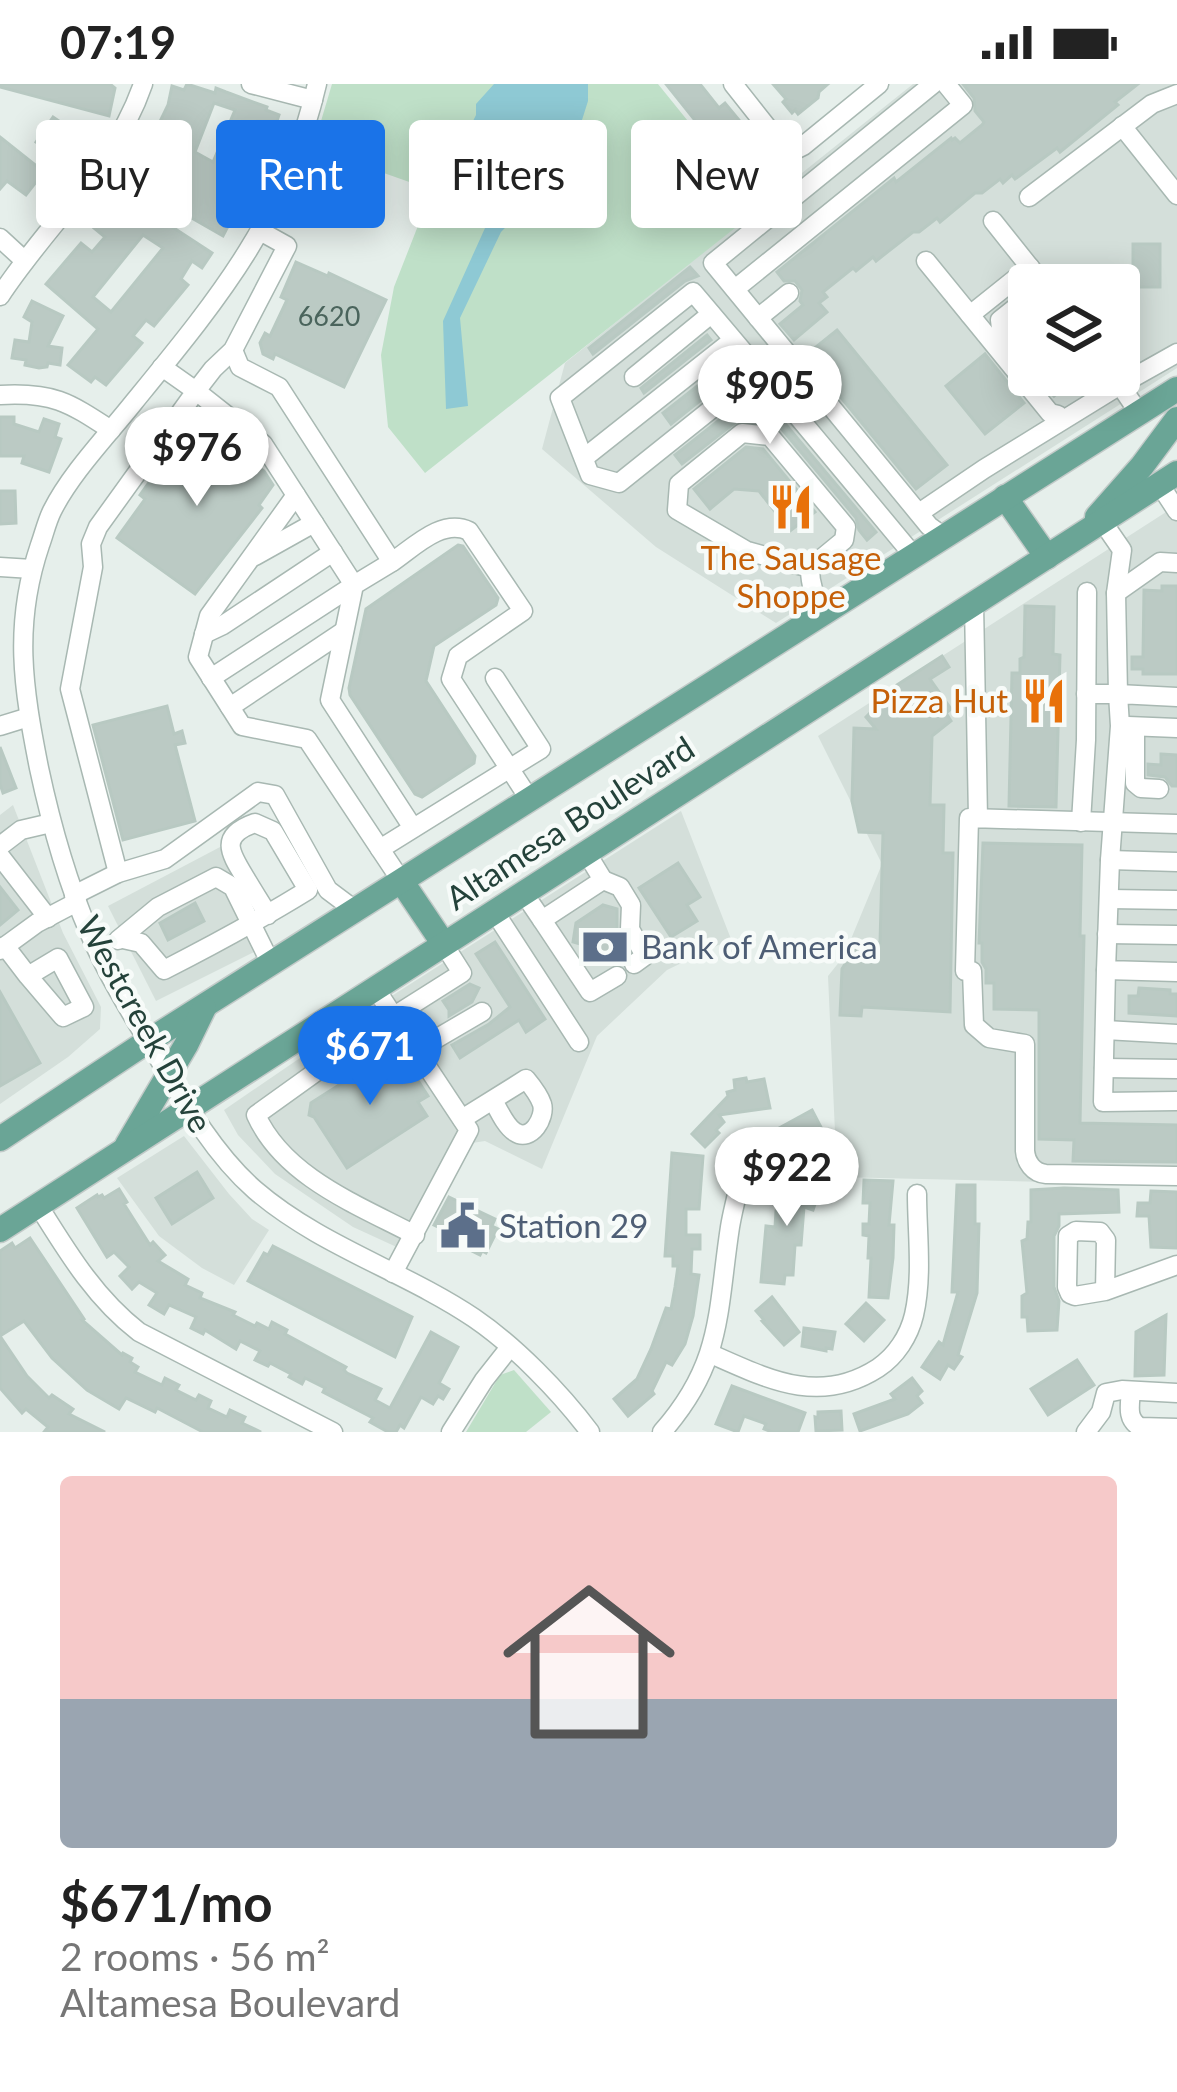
<!DOCTYPE html>
<meta charset="utf-8">
<style>
:root{--surface:#fff;--page:#f6f6f6;--text:#222;--muted:#767676;--line:#e0e0e0;--accent:#1a73e8}
body{margin:0;font-family:Lato,sans-serif;background:var(--page);color:var(--text);height:100vh;display:flex;flex-direction:column;font-size:45px;white-space:nowrap}
*{box-sizing:border-box;margin:0}
p{font-size:39px;color:var(--muted)}
.icon{flex:none;width:66px;height:66px;fill:none;stroke:currentColor;stroke-width:2;stroke-linecap:round;stroke-linejoin:round}
.map{position:relative;height:1348px;overflow:hidden}
.panel{display:flex;flex-direction:column;background:var(--surface);flex:1}
.panel>*{flex:none}
.guide{position:absolute;left:36px;top:36px;width:1107px;height:108px;display:flex;gap:24px}
.tools{position:absolute;left:1008px;top:180px;display:grid;gap:24px}
.tools a{display:grid;place-items:center;width:132px;height:132px;border-radius:12px;background:var(--surface);box-shadow:0 6px 30px #0003;font-size:60px}
.price{position:absolute;translate:-50% -102px;padding:0 27px;border-radius:42px;background:#fff;color:#222;font-size:39px;line-height:78px;filter:drop-shadow(0 3px 6px #0008)}
.price::after{content:'';position:absolute;left:50%;top:72px;width:36px;height:27px;margin-left:-18px;background:inherit;clip-path:polygon(0 0,100% 0,50% 100%)}
.price.on{background:var(--accent);color:#fff}
ul{padding:0;list-style:none}
li{display:grid;align-content:center;gap:24px;height:636px;padding:0 60px}
li+li{border-top:3px solid var(--line)}
li span{display:grid;place-items:center;height:372px;border-radius:12px;color:#555}
li>.icon{margin-inline-start:auto}
span .icon{width:216px;height:216px;fill:#fffc;stroke-width:1}
li b{font-size:51px}
.chip{padding:0 42px;border-radius:12px;background:var(--surface);box-shadow:0 6px 30px #0003;font-size:42px;line-height:108px}
.chip.on{background:var(--accent);color:#fff}
.status{display:flex;justify-content:space-between;align-items:center;height:84px;padding:0 60px;background:var(--surface);direction:ltr}
.status svg{height:33px;fill:currentColor}
.map>svg:first-child{display:block}
.built{fill:#d4dfda;fill-rule:evenodd}
.green{fill:#bfe0c8}
.water{fill:#8ec9d4}
.building{fill:#bbcac4;stroke:#b8c9c2;stroke-width:3;fill-rule:evenodd}
.lines{fill:none;stroke-linecap:round;stroke-linejoin:round}
.minor-casing{stroke:#a8b8b2;stroke-width:21}
.major-casing{stroke:#c2cac8;stroke-width:27}
.minor{stroke:#fff;stroke-width:18}
.major{stroke:#6aa596;stroke-width:24}
.labels{text-anchor:middle;stroke-width:9;stroke-linejoin:round;paint-order:stroke}
.number-label{font-size:27px;fill:#4a645c}
.food-label{font-size:33px;fill:#c56008;stroke:#f7fbf9}
.street-label{font-size:33px;fill:#24423a;stroke:#f7fbf9}
.service-label{font-size:33px;fill:#4e5e75;stroke:#f7fbf9;text-anchor:start}
</style>
<div class="status"><b>07:19</b><svg viewBox="0 0 49 12"><path d="M0 12V9h3v3zM5 12V6h3v6zM10 12V3h3v9zM15 12V0h3v12zM26 1h20v11H26zM47 4h2v5h-2z"/></svg></div>
<div class="map">
<svg width="1177" height="1348" viewBox="0 0 1177 1348">
<rect width="100%" height="100%" fill="#e6efeb"/>
<g class="built">
<path d="M913,0H1177V284L776,539L656,463L542,365L565,279ZM1029,201H1119V291H1029Z"/>
<path d="M1177,421V1101L837,1093L828,892L844,872L882,780L818,652Z"/>
<path d="M13,721L63,849L101,923L100,945L68,973L0,1020V731Z"/>
<path d="M681,727L731,855L667,886L597,952L542,1085L485,1057L472,1059L414,1171L353,1143L275,1090L238,1051L224,1026L376,922Z"/>
<path d="M222,762L272,859L156,917L108,822Z"/>
<path d="M184,1052L229,1110L252,1135L269,1146L234,1201L202,1184L159,1152L117,1094Z"/>
</g>
<g class="green">
<path d="M332,0H658L759,125L425,389L388,343L381,271L394,203L432,106L313,64Z"/>
<path d="M514,1286L551,1328L526,1348H466L500,1291Z"/>
</g>
<path class="water" d="M494,0H588V17L576,55L562,86L501,148L460,234L468,322L446,325L443,237L490,133L474,85L472,71L460,63L476,31V20Z"/>
<g class="building">
<path d="M0,0H110L115,4L109,32L0,3Z"/>
<path d="M187,0L215,9L216,4L226,8L267,23L266,26L279,31L273,49L261,45L253,63L266,69L223,152L162,117L154,131L212,169L202,184L192,177L181,195L188,201L154,242L146,236L133,252L142,259L106,301L95,293L91,298L68,281L98,245L46,200L81,159L92,168L105,153L94,144L128,102L136,108L147,89L138,83L168,21L172,2L184,6ZM214,19L235,26L213,78L195,68ZM143,151L163,164L111,228L93,213Z"/>
<path d="M666,0H700L719,24L725,19L776,81L770,86L776,94L769,99L771,103L757,114Z"/>
<path d="M773,0H828L819,8L818,14L798,30L795,26L792,29L783,18L786,15Z"/>
<path d="M963,0H1138L1115,18L1118,21L1060,68L1057,64L1015,95L1012,91L1003,99L1000,95L982,109H975L940,138L937,134L919,148H913L876,177L873,173L856,187L853,184L823,208L827,213L819,219L827,228L794,256L780,240L803,221L800,217L802,206L795,197H784L777,188L894,94L896,98L951,54L952,56L955,54L960,59L982,41L984,38L975,27L974,14Z"/>
<path d="M53,33L72,46L66,56L88,75L83,82L63,68L59,74L36,58Z"/>
<path d="M0,53L63,103L55,113L36,98L26,111L7,97L0,105Z"/>
<rect x="1133" y="160" width="27" height="43"/>
<path d="M296,178L328,192L329,189L386,216L344,303L275,270L273,275L263,270L260,259L265,249L270,252L287,216L281,213Z"/>
<path d="M690,183L698,192L685,197L593,270L589,264Z"/>
<path d="M32,217L63,232L48,262L62,264L60,281L48,279L47,283L39,284L25,281L26,276L12,274L15,256L29,258L32,238L24,233Z"/>
<path d="M837,246L947,381L916,405L806,271Z"/>
<path d="M707,251L711,256L644,309L641,304Z"/>
<path d="M985,270L1024,319L985,350L946,302Z"/>
<path d="M729,277L737,287L671,340L663,329Z"/>
<path d="M1036,291H1077L1054,312Z"/>
<path d="M757,306L876,448L867,456L859,446L856,434L780,343L767,338L755,323L682,380L675,371Z"/>
<path d="M0,333H14V340L39,348L44,335L59,340L55,353L61,355L49,388L22,379L24,372H0Z"/>
<path d="M199,340L264,387L273,401L259,421L262,424L195,510L117,454L145,415L140,411L163,379L168,383Z"/>
<path d="M746,363L763,365L815,428L790,447L759,407L734,405L710,425L694,405Z"/>
<path d="M0,407H15L16,439L0,440Z"/>
<path d="M458,461L463,462L498,514L496,521L434,562L426,597L475,672L474,679L422,713L415,710L350,611L349,604L366,525Z"/>
<path d="M1162,502H1177V590H1143V585H1132V573H1143L1144,506L1162,507Z"/>
<path d="M1025,522L1054,523L1053,570L1060,571L1056,723L1009,722L1012,589H1020V575L1024,573Z"/>
<path d="M942,572L949,583L930,595L951,625L946,629L951,637L932,652L930,721H944L943,769H953L950,928L862,923L861,932L840,931L842,885L858,859H880L883,749L859,748L852,717L854,644L876,645L866,633L897,601Z"/>
<path d="M167,622L174,650L182,647L185,659L175,661L195,737L123,756L93,641Z"/>
<path d="M0,663L16,704L3,709L0,700Z"/>
<path d="M1161,670L1177,671V702H1172L1165,693L1148,691V680L1161,681Z"/>
<path d="M983,759L1082,761L1080,852H1084L1080,1039L1177,1041V1078L1073,1077L1074,1056L1039,1055V926L994,925V899H986V885L982,878V859H979Z"/>
<path d="M678,779L700,813L687,821L697,837L671,853L639,804Z"/>
<path d="M0,803L18,826L0,841Z"/>
<path d="M195,819L204,837L168,856L160,839Z"/>
<path d="M603,821L617,825V854L627,869L621,879L610,880L601,866L573,858L576,839Z"/>
<path d="M495,858L545,935L526,948L519,936L460,974L452,961L489,940L510,923L476,870Z"/>
<path d="M470,900L479,904L472,918L449,932V926L443,917Z"/>
<path d="M1139,904L1170,906V910H1177V932L1129,929V912H1138Z"/>
<path d="M0,908L40,979L0,1002Z"/>
<path d="M397,964L428,1012L418,1018L427,1032L347,1084L314,1033L309,1031L311,1019Z"/>
<path d="M746,994L747,998L764,995L770,1024L719,1031L724,1038L716,1046L719,1049L705,1063L692,1050L728,1012L727,1008L735,1006L734,996Z"/>
<path d="M812,1026L824,1049L814,1055L817,1062L795,1074L779,1044Z"/>
<path d="M672,1069L703,1072L699,1125H686V1151H700V1165H692L691,1190L699,1191L693,1232L685,1260L672,1281L666,1278L652,1307L654,1310L628,1332L614,1315L637,1295L651,1265L666,1224L671,1225L675,1203L678,1182H673V1172H665Z"/>
<path d="M796,1082L813,1087L809,1108L818,1111L813,1126L804,1123L801,1161H795L793,1191H785L784,1200L761,1198L766,1142L775,1143L776,1127H780Z"/>
<path d="M197,1088L213,1114L172,1140L156,1114Z"/>
<path d="M864,1096L893,1097L889,1141H894L893,1174L888,1214L869,1213L871,1174H868L869,1152L863,1151V1140H869L870,1119H863Z"/>
<path d="M957,1101H975V1140H979L977,1209L958,1271L962,1273L954,1285L948,1281L940,1295L922,1283L939,1258L943,1261L958,1208H952Z"/>
<path d="M1064,1104L1118,1106L1119,1128L1059,1130V1142L1054,1152V1203L1059,1217L1057,1246L1028,1247L1027,1233H1022V1212L1027,1209L1022,1157L1027,1155L1028,1138H1031V1106Z"/>
<path d="M119,1105L127,1118L124,1120L150,1161L153,1158L165,1171L158,1177L188,1195L185,1201L202,1209L200,1214L235,1228L233,1231L255,1242L257,1239L269,1245L272,1238L287,1246L285,1250L346,1283L344,1286L347,1289L381,1305L375,1316L390,1324L431,1248L458,1263L439,1299L449,1305L443,1315L438,1312L433,1320L421,1313L404,1344L400,1341L396,1348H388L370,1338L373,1334L323,1308L325,1304L305,1294L302,1300L289,1293L291,1290L270,1279L268,1282L255,1276L260,1267L240,1257L236,1265L205,1246L203,1250L191,1244L196,1233L169,1221L164,1230L149,1221L157,1209L139,1198L132,1205L120,1192L129,1183L114,1168L107,1173L77,1124L97,1111L98,1113L102,1111L104,1114Z"/>
<path d="M1151,1107L1177,1108V1164L1151,1163L1149,1132H1137L1138,1119H1150Z"/>
<path d="M449,1113L495,1135L492,1142L498,1145L486,1169L482,1167L480,1171L458,1160L461,1154L434,1141Z"/>
<path d="M30,1154L84,1235L82,1236L122,1271L123,1269L132,1274L130,1278L138,1283L135,1288L162,1301L165,1294L179,1301L176,1306L196,1316L199,1311L211,1317L208,1324L227,1333L230,1326L245,1333L242,1339L261,1348H203L157,1324L155,1328L126,1314L119,1325L87,1306L52,1274L24,1237L0,1252L27,1292L49,1314L52,1311L73,1325L69,1330L105,1348H44L48,1343L26,1325L22,1329L0,1304V1167L12,1159L15,1164Z"/>
<path d="M273,1162L412,1233L395,1273L248,1197L264,1169L268,1171Z"/>
<path d="M772,1213L799,1248L784,1261L762,1237L764,1236L756,1227Z"/>
<path d="M866,1219L884,1236L864,1257L846,1240Z"/>
<path d="M1166,1231L1164,1291L1135,1292L1136,1248Z"/>
<path d="M804,1244L835,1248L832,1265L826,1264V1267L802,1262Z"/>
<path d="M1077,1276L1094,1301L1048,1331L1031,1305Z"/>
<path d="M912,1294L922,1307L917,1312L922,1319L908,1330L860,1347L854,1330L895,1315L891,1310Z"/>
<path d="M732,1302L805,1329L798,1348H772L764,1345L766,1340L744,1332L738,1348L716,1340Z"/>
<path d="M841,1327L842,1346L816,1347L815,1333L818,1334V1328Z"/>
</g>
<g class="lines">
<g class="minor-casing">
<g id="minor">
<path d="M251,0L313,16"/>
<path d="M317,0C286,134 218,215 134,318C107,352 71,389 52,427C47,437 44,450 40,461C13,541 23,603 39,684C51,740 66,795 89,848C108,893 134,934 159,975C186,1021 215,1071 255,1106C320,1162 404,1187 474,1234C515,1262 560,1308 590,1348"/>
<path d="M733,0L771,48L793,67L803,62L879,0"/>
<path d="M933,0L713,179L929,442L943,452"/>
<path d="M1122,42L1177,111"/>
<path d="M1029,113L1152,20L1177,10"/>
<path d="M993,137L1044,201"/>
<path d="M0,154L25,177"/>
<path d="M926,177L1050,329L1058,331"/>
<path d="M735,205L963,21L946,0"/>
<path d="M0,212C47,140 114,84 143,0"/>
<path d="M970,231L1030,183"/>
<path d="M758,234L789,209"/>
<path d="M1022,250L1029,244"/>
<path d="M233,266L240,283L279,303L392,478C414,463 442,434 469,447L523,527L458,572L451,595L530,716"/>
<path d="M1014,267L1002,253L1000,236L1029,213"/>
<path d="M759,287L619,399L590,391L560,314L693,208C767,295 840,383 913,471"/>
<path d="M634,293L711,230"/>
<path d="M0,311C53,308 68,318 111,346"/>
<path d="M1139,329L1120,301L1177,269"/>
<path d="M584,374L733,256"/>
<path d="M1160,401L1177,427"/>
<path d="M296,411L209,532L198,573L242,642L307,655L380,765"/>
<path d="M919,429L984,385L1120,301L1115,291"/>
<path d="M255,472L314,439"/>
<path d="M392,478L354,501L330,616L413,744"/>
<path d="M0,483L32,485"/>
<path d="M810,484L747,467L677,426L679,400L742,349L770,352L846,443L844,456L810,484C810,501 814,514 824,527"/>
<path d="M1116,509L1160,478L1177,479"/>
<path d="M974,520L978,734"/>
<path d="M204,550L223,541L333,468"/>
<path d="M211,594L354,501L263,360L196,307L213,285L233,266L287,162L260,147"/>
<path d="M1086,610H1118L1116,509L1122,466L1102,437"/>
<path d="M1177,613L1118,610L1120,642L1110,776L1106,886L1177,888"/>
<path d="M230,623L344,547"/>
<path d="M0,642L29,633"/>
<path d="M1128,642L1177,644"/>
<path d="M1135,643V699L1141,704L1159,705"/>
<path d="M1081,738L1086,656L1087,508"/>
<path d="M1177,740L969,734L965,887H972L974,941L989,954L1025,960V1067C1026,1078 1033,1089 1046,1090L1177,1092"/>
<path d="M0,762L21,746L51,739"/>
<path d="M0,772L48,834"/>
<path d="M1110,776L1177,778"/>
<path d="M118,789L70,605L93,483L91,460L98,443L196,307L162,283"/>
<path d="M603,796L620,803L631,821L630,845L645,872L634,880"/>
<path d="M402,798L380,765L541,665L495,594"/>
<path d="M523,808L542,836L603,796L586,768"/>
<path d="M74,811L118,789L165,775L258,708L275,711L328,806L356,827"/>
<path d="M1109,815L1177,816"/>
<path d="M494,827L579,958"/>
<path d="M542,836L590,908L617,892"/>
<path d="M1107,850L1177,851"/>
<path d="M123,855L141,859L164,886C213,861 261,835 308,806L273,747L255,739C218,752 230,769 246,795C253,807 261,819 268,831"/>
<path d="M118,856L158,823L216,793L233,803L271,880"/>
<path d="M5,862L28,892L63,933L84,923L58,874L28,892"/>
<path d="M0,866L37,839L77,818"/>
<path d="M1106,886L1103,1018L1177,1017"/>
<path d="M375,904L469,1046L393,1189"/>
<path d="M1105,946L1177,950"/>
<path d="M417,966L482,928"/>
<path d="M1104,984L1177,985"/>
<path d="M462,1035L526,995C531,1001 539,1011 542,1020C546,1033 531,1059 515,1048C506,1043 498,1025 493,1016"/>
<path d="M38,1121C68,1169 95,1214 139,1248L333,1348"/>
<path d="M415,1151C358,1121 284,1093 256,1031L394,932L462,889L443,859"/>
<path d="M1105,1207L1106,1156L1100,1148L1076,1147L1068,1152L1067,1203L1070,1210L1075,1212L1105,1207L1177,1181"/>
<path d="M711,1270C768,1295 819,1322 878,1284C896,1272 909,1252 914,1231C923,1192 917,1149 917,1110"/>
<path d="M1131,1307C1130,1321 1126,1335 1140,1343L1177,1344"/>
<path d="M451,1348L484,1296L510,1263"/>
<path d="M662,1348C723,1279 717,1228 730,1143C733,1125 738,1106 743,1087"/>
<path d="M1086,1348L1101,1328L1106,1309L1122,1306L1177,1309"/>
</g>
</g>
<g class="major-casing">
<g id="major">
<path d="M1005,413L1047,473"/>
<path d="M1097,433L1142,382L1177,335"/>
<path d="M402,798L443,859"/>
<path d="M0,1055L139,963L1177,305"/>
<path d="M127,1061L186,961L204,924"/>
<path d="M0,1146L1177,389"/>
</g>
</g>
<use href="#minor" class="minor"/>
<use href="#major" class="major"/>
</g>
<defs>
<g id="restaurant-bare" transform="scale(3.6)"><path d="M-5-6h1v4h1v-4h1v4h1v-4h1v5L-1.5 .5V6h-2V.5L-5-1ZM5-6V6H3V1.5H1.5Q1.5-4 5-6Z" fill="#e8710a" stroke="#f7fbf9" stroke-width="2.5" paint-order="stroke"/></g>
<g id="bank-bare" transform="scale(3.6)"><path d="M-6-4H6V4H-6ZM0-2.3a2.3 2.3 0 1 0 0 4.6a2.3 2.3 0 1 0 0-4.6Z" fill="#5c6f8a" stroke="#f7fbf9" stroke-width="2.5" paint-order="stroke"/></g>
<g id="civic-bare" transform="scale(3.6)"><path d="M-.6-6.5H3V-4.5H.6V-3L4-1V1h2V6H-6V1h2V-1L-.6-3ZM-1.2 2.5V6h2.4V2.5Z" fill="#5c6f8a" stroke="#f7fbf9" stroke-width="2.5" paint-order="stroke"/></g>
</defs>
<g fill-rule="evenodd">
<use href="#restaurant-bare" x="791" y="423"/>
<use href="#restaurant-bare" x="1044" y="617"/>
<use href="#bank-bare" x="605" y="863"/>
<use href="#civic-bare" x="463" y="1142"/>
</g>
<g class="labels">
<g class="number-label">
<text x="329" y="242">6620</text>
</g>
<g class="food-label">
<text x="791" y="486">The Sausage<tspan x="791" dy="38">Shoppe</tspan></text>
<text x="1008" y="629" text-anchor="end">Pizza Hut</text>
</g>
<g class="street-label">
<text transform="translate(570 739) rotate(-33)" y="12">Altamesa Boulevard</text>
<text transform="translate(145 940) rotate(61)" y="12">Westcreek Drive</text>
</g>
<g class="service-label">
<text x="641" y="875">Bank of America</text>
<text x="499" y="1154">Station 29</text>
</g>
</g>
</svg>
<div class="tools">
<a><svg class="icon" aria-label="layers" viewBox="0 0 24 24"><path d="M12 4l9 5-9 5-9-5zM3 14l9 5 9-5"/></svg></a>
</div>
<b class="price" style="left:770px;top:363px">$905</b>
<b class="price" style="left:197px;top:425px">$976</b>
<b class="price on" style="left:370px;top:1024px">$671</b>
<b class="price" style="left:787px;top:1145px">$922</b>
<div class="guide">
<a class="chip">Buy</a>
<a class="chip on">Rent</a>
<a class="chip">Filters</a>
<a class="chip">New</a>
</div>
</div>
<section class="panel">
<ul>
<li><span style="background:linear-gradient(#f6c9c9 60%,#9aa5b1 0)"><svg class="icon" aria-label="home" viewBox="0 0 24 24"><path d="M3 11l9-7 9 7M6 9v11h12V9"/></svg></span><div><b>$671/mo</b><p>2 rooms · 56 m²</p><p>Altamesa Boulevard</p></div></li>
</ul>
</section>
